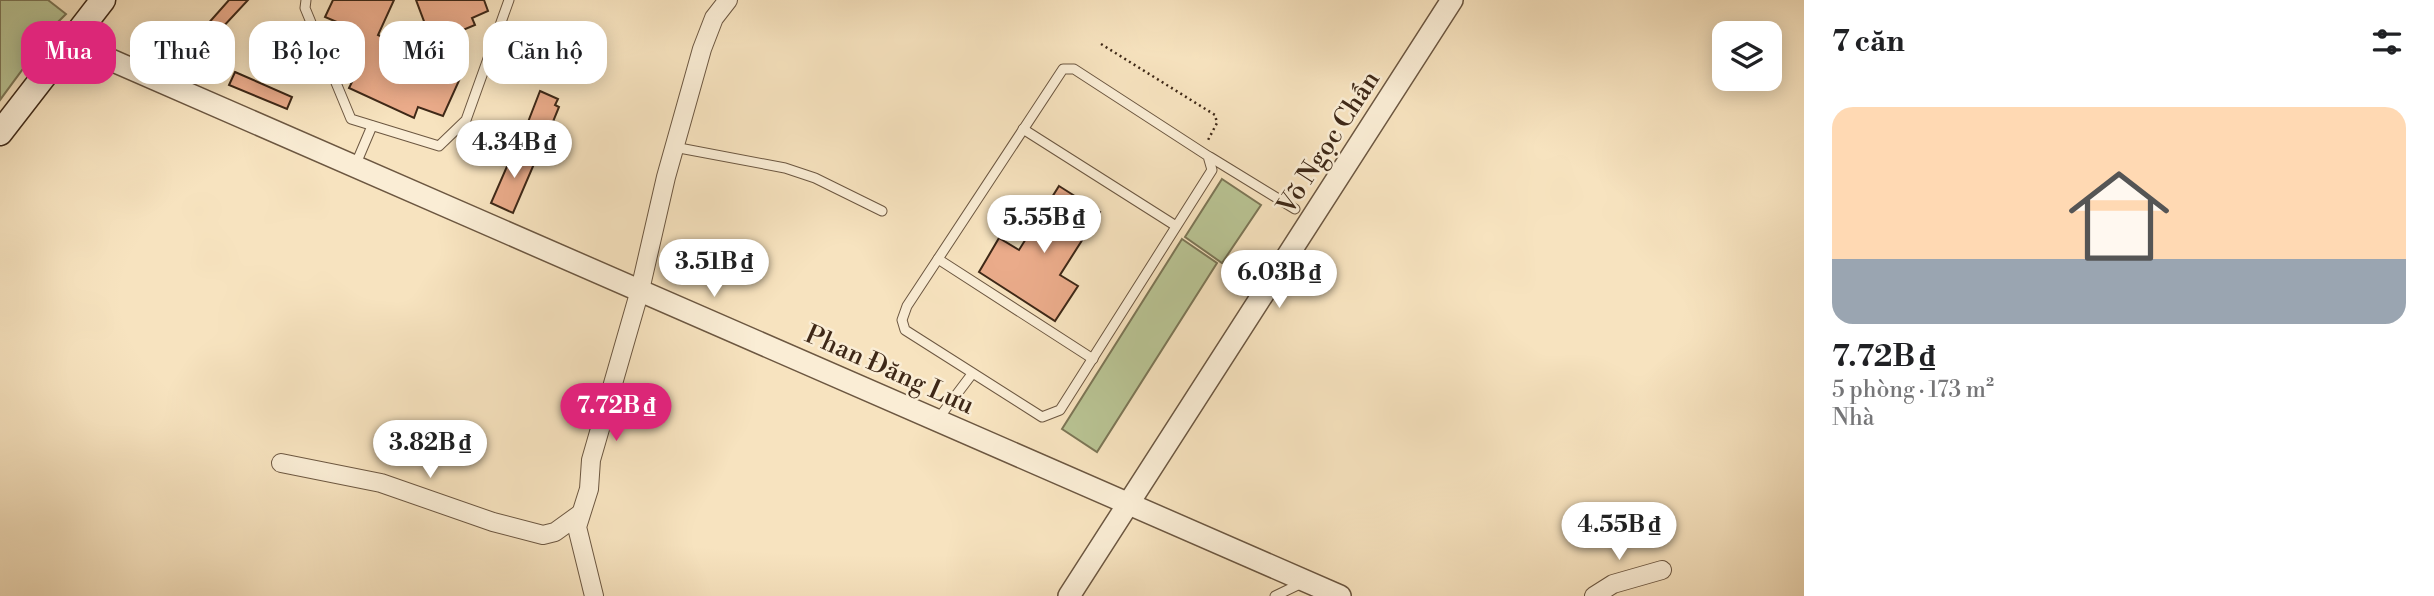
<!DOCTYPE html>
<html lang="vi">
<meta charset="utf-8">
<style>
:root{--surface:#fff;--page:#f6f6f6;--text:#202124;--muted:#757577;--accent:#db2777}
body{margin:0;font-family:"Libre Bodoni",serif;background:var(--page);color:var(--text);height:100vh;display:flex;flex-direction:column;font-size:26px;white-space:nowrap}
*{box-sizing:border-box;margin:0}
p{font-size:23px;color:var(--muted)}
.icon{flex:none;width:38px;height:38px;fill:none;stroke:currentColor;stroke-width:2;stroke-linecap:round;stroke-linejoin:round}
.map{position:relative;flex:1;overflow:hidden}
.panel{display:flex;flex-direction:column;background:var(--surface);width:630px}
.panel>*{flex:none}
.top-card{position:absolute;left:21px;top:21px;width:665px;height:63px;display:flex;gap:14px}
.controls{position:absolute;left:1712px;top:21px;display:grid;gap:14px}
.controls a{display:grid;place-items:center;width:70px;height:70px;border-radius:14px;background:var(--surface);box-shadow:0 4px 18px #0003;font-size:35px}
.price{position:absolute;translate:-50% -60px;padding:0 16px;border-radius:24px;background:#fff;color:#222;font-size:23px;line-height:46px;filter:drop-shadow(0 2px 4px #0008)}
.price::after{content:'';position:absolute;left:50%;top:42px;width:21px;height:16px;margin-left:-10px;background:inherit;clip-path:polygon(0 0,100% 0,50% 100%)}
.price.on{background:var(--accent);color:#fff}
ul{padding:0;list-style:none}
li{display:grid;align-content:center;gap:14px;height:371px;padding:0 28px}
li span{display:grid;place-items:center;height:217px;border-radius:21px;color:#555}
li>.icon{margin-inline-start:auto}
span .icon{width:126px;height:126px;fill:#fffc;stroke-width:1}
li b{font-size:30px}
h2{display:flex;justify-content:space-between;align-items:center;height:84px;padding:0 28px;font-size:30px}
.pill{padding:0 24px;border-radius:21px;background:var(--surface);box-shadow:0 4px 18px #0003;font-size:24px;line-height:63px}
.pill.on{background:var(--accent);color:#fff}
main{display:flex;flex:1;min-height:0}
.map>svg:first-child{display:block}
.green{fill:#b9c494;stroke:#7c7656;stroke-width:2}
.building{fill:#eaab8a;stroke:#3e2817;stroke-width:2}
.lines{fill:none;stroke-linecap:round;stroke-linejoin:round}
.service-casing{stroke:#6c5741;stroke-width:11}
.minor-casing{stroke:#6c5741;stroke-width:20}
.tertiary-casing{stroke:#6c5741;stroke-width:24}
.secondary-casing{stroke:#3e2817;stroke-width:27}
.path{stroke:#3e2817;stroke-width:2.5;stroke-dasharray:2 3.5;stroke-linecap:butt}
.service{stroke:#faedd5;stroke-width:9}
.minor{stroke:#faedd5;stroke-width:18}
.tertiary{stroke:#faedd5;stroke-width:21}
.secondary{stroke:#faedd5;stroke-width:24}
.labels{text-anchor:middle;stroke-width:5;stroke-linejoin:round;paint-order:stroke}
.street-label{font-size:26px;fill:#3e2817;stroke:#faedd5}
</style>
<main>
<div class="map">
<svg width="1804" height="596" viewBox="0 0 1804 596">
<rect width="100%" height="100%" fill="#f7e3bf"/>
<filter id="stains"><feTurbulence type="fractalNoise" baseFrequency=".00286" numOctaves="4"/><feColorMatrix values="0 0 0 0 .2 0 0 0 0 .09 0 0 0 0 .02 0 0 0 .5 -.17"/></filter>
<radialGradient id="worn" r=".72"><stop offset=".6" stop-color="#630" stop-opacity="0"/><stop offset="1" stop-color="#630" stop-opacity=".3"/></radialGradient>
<g class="green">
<path d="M0,0H48L66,14L56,24L0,100Z"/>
<path d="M1222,179L1261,205L1222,263L1185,237Z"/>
<path d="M1182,239L1217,263L1097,452L1062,429Z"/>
</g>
<g class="building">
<path d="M229,0H248L207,44L198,35Z"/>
<path d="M333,0H394L378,35L434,62L437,56L416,0H484L488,11L472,18L475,25L446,37L453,55L448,67L462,74L443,116L418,107L414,118L349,88L355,76L345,72L355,45L331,35L337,22L325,17Z"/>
<path d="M235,72L292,97L287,109L229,85Z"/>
<path d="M540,91L558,99L555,105L559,107L539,156L518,148Z"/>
<path d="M515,148L537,157L513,213L491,203Z"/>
<path d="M1059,186L1100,212L1060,275L1078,286L1055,321L979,272L999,238L1019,250Z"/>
</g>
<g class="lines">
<g class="service-casing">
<g id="service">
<path d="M306,0L305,8L351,119L439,146L466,120L509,0"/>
<path d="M1063,69H1074L1208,156L1212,170L1060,410L1042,417L905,330L902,320L907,306Z"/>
<path d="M1023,129L1176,226"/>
<path d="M674,147L785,168L815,178L882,211"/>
<path d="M1210,157L1295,209"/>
<path d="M355,166L372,126"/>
<path d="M938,259L1093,359"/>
<path d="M938,419L972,374"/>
<path d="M1275,596L1302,583"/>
</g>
</g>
<g class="minor-casing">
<g id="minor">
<path d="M281,463L381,483L493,522L543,535L555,532L580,514"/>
<path d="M594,596L577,527L589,489L591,460L640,290L666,177L702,49L714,18L728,0"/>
<path d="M1594,596L1613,584L1662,570"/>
</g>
</g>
<g class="tertiary-casing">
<g id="tertiary">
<path d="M72,43L1340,596"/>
<path d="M1069,596L1452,0"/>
</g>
</g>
<g class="secondary-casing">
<path id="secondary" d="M0,133L103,0"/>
</g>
<path class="path" d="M1101,44L1215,115L1217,123L1207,142"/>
<use href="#service" class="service"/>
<use href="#minor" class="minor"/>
<use href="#tertiary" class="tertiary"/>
<use href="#secondary" class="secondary"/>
</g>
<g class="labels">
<g class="street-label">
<text transform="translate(1328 142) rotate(-57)" y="9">Võ Ngọc Chấn</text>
<text transform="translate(890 369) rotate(24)" y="9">Phan Đăng Lưu</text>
</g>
</g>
<rect width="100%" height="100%" filter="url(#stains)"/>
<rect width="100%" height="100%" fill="url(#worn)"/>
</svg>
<div class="controls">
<a><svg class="icon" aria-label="layers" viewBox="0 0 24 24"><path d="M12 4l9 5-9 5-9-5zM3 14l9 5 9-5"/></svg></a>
</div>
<b class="price" style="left:514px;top:180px">4.34B ₫</b>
<b class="price" style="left:1044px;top:255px">5.55B ₫</b>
<b class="price" style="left:714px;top:299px">3.51B ₫</b>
<b class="price" style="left:1279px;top:310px">6.03B ₫</b>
<b class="price on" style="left:616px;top:443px">7.72B ₫</b>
<b class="price" style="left:430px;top:480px">3.82B ₫</b>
<b class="price" style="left:1619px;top:562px">4.55B ₫</b>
<div class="top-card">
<a class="pill on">Mua</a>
<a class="pill">Thuê</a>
<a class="pill">Bộ lọc</a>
<a class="pill">Mới</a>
<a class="pill">Căn hộ</a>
</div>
</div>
<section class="panel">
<h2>7 căn<svg class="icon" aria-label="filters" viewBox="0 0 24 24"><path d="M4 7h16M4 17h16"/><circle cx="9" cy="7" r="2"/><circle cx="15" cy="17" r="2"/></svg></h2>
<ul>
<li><span style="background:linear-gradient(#ffd9b3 70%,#9aa5b1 0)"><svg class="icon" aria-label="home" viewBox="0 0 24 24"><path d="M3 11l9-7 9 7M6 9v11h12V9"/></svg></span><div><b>7.72B ₫</b><p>5 phòng · 173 m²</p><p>Nhà</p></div></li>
</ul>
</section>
</main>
